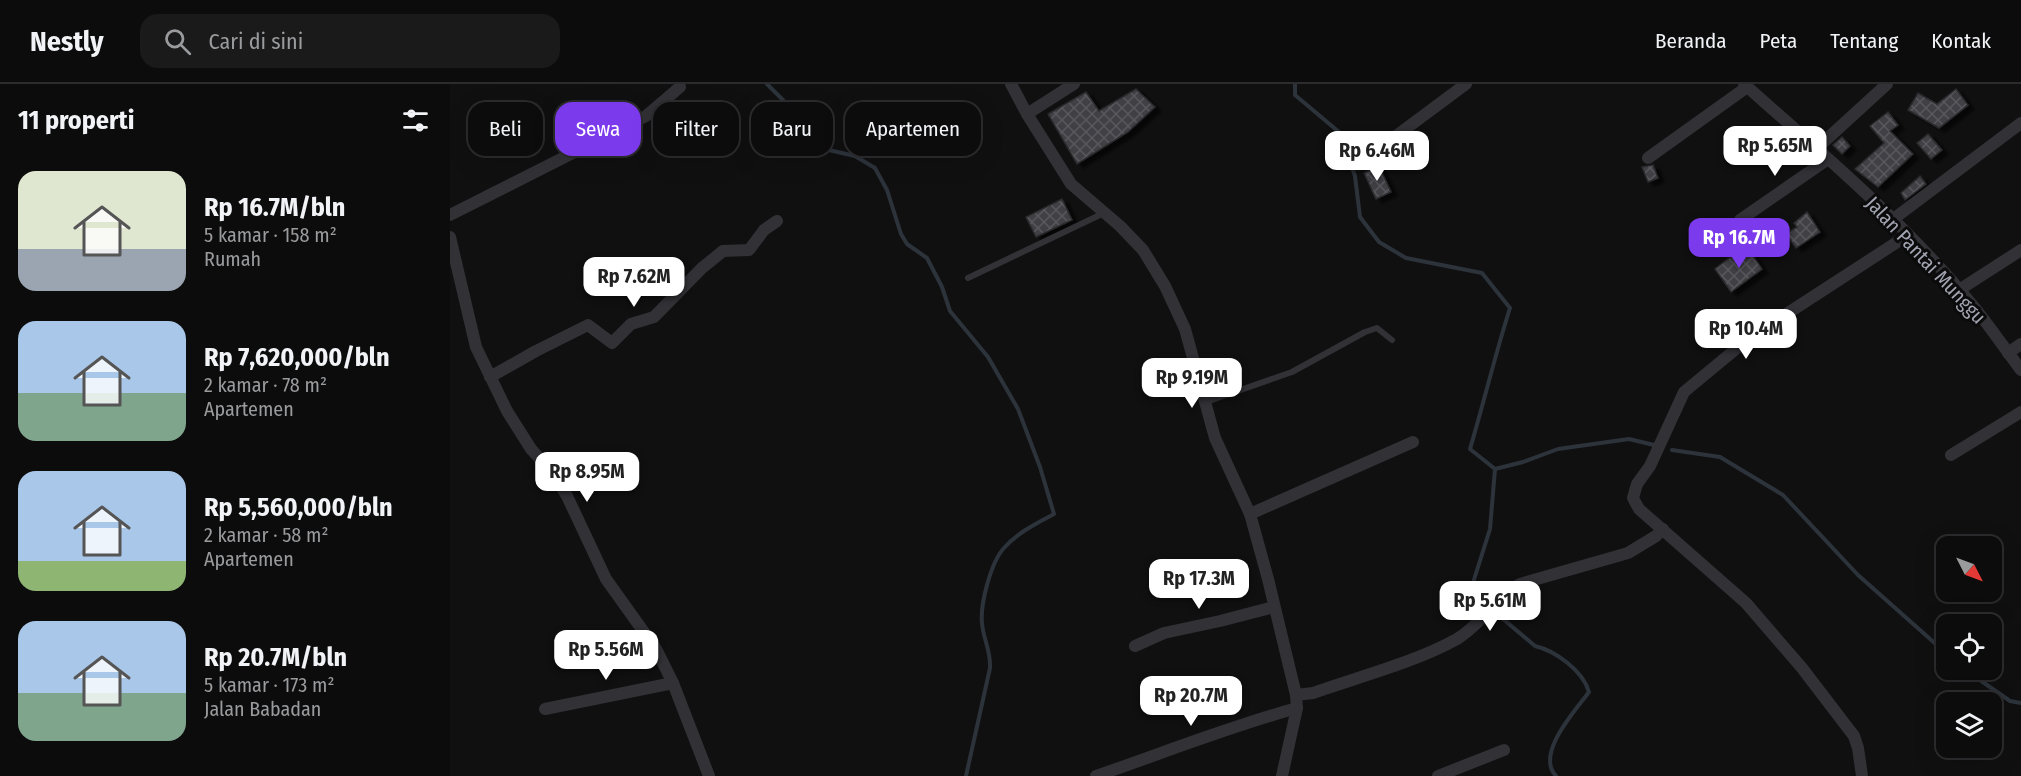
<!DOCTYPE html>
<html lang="id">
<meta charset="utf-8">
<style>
:root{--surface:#0c0c0d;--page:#1a1a1b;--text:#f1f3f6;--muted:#9a9b9d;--line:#2c2c2e;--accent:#7c3aed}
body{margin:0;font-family:"Fira Sans Condensed",sans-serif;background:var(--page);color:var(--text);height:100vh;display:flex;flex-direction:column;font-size:22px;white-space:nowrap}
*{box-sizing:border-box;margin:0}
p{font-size:20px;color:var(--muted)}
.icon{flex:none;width:33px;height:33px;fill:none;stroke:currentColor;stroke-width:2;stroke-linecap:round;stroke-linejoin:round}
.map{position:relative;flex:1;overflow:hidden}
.panel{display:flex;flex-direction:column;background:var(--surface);width:450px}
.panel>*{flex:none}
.hud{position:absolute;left:18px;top:18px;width:570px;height:54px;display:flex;gap:12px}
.needle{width:39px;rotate:132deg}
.buttons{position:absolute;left:1486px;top:452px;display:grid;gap:12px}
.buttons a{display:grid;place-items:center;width:66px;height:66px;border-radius:12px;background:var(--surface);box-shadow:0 6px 24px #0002,0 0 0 2px var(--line);font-size:30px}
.price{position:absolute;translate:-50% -51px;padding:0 14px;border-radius:12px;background:#fff;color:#222;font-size:20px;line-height:39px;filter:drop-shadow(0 2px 3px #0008)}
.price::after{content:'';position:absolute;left:50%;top:36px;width:18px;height:14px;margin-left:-9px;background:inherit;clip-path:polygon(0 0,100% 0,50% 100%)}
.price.current{background:var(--accent);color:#fff}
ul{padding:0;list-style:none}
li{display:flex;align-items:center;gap:18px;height:150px;padding:0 18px}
li span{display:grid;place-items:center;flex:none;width:168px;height:120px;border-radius:18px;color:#555}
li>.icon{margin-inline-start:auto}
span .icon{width:72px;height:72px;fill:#fffc;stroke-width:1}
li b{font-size:26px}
h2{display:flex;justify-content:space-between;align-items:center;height:72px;padding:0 18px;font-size:26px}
.chip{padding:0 21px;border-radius:18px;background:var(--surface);box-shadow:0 6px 24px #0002,0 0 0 2px var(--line);font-size:21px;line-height:54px}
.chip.current{background:var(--accent);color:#fff}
header{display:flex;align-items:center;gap:36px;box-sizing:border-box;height:84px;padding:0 30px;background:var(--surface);border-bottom:2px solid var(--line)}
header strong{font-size:28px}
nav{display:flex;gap:33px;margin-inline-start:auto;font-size:21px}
.search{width:420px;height:54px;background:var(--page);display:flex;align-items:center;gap:15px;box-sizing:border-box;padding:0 21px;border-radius:18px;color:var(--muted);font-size:22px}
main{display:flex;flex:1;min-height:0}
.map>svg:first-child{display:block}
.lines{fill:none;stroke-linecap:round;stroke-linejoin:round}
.stream{stroke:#2d333b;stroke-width:4}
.building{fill:url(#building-cross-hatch);stroke:#2b2a2d;stroke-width:1.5;filter:url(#shadow)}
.service{stroke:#313136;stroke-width:6}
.minor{stroke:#313136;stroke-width:12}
.labels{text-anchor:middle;stroke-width:6;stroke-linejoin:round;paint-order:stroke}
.street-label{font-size:20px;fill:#a2a5b1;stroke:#0b0b0c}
</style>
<header>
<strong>Nestly</strong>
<div class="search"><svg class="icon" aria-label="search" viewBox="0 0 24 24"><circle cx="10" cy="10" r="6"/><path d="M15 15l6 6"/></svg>Cari di sini</div>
<nav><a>Beranda</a><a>Peta</a><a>Tentang</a><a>Kontak</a></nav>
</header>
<main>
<section class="panel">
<h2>11 properti<svg class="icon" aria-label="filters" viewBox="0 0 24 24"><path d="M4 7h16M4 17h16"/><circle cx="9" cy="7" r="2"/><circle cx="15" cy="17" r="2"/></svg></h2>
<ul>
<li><span style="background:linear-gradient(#dfe7d0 65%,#9aa5b1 0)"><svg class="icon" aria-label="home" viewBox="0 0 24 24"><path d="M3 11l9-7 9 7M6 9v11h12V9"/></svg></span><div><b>Rp 16.7M/bln</b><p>5 kamar · 158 m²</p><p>Rumah</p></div></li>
<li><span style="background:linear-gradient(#a9c7e8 60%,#7fa58c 0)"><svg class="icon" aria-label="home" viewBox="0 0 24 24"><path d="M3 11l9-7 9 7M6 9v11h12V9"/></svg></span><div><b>Rp 7,620,000/bln</b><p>2 kamar · 78 m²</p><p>Apartemen</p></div></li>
<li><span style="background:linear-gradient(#a9c7e8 75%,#8fb573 0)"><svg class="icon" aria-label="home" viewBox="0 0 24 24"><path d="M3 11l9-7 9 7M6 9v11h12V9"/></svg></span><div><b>Rp 5,560,000/bln</b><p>2 kamar · 58 m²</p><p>Apartemen</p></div></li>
<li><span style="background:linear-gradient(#a9c7e8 60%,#7fa58c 0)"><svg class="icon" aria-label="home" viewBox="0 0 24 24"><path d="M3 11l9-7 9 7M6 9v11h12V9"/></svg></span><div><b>Rp 20.7M/bln</b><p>5 kamar · 173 m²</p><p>Jalan Babadan</p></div></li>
</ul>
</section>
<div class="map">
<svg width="1571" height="692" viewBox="0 0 1571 692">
<defs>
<pattern id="building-cross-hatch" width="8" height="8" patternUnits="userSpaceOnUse" patternTransform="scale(1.5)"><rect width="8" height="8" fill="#3f4044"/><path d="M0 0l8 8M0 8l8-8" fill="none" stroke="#58595d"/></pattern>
<filter id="shadow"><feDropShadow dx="6" dy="4" stdDeviation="1.5" flood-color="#0009"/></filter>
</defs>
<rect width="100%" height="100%" fill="#101011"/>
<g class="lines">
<g class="stream">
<path d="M317,0L333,16L343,41L357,61L405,72L425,84L437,106L451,150L457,160L477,174L492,203L500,227L538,273L568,325L590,383L604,430C587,439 567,449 554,464C541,478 530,520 532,539C533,555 541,566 540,584L516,692"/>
<path d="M845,0V11L889,48L905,92L910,133L929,158L956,174L1032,189L1060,224C1045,271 1034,318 1020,365L1045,385L1073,378L1108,365L1179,355L1204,361"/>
<path d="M1222,366L1270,373L1333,411L1408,491L1497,570"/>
<path d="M1045,385L1040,445L1022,502L1027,513L1085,562C1106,567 1133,587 1139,608C1125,627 1085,670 1106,692"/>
<path d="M1514,585L1560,617L1571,619"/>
</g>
</g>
<g class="building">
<path d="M686,5L705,23L678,48L627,80L598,30L636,8L649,27Z"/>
<path d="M1506,5L1518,21L1489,44L1458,26L1468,9L1487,20Z"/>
<path d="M1438,28L1448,41L1440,47L1463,70L1428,103L1405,85L1434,59L1420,42Z"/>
<path d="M1478,50L1492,66L1481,75L1467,59Z"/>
<path d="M1392,53L1400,62L1392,70L1383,61Z"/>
<path d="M1203,81L1208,94L1198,98L1192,83Z"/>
<path d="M929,82L941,108L926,115L914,89Z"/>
<path d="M1470,92L1476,100L1455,116L1451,109Z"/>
<path d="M612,115L622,136L586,153L576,133Z"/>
<path d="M1357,128L1370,148L1346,164L1336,150L1347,143L1344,139Z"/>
<path d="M1296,161L1312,185L1281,208L1265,185Z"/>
</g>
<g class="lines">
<g class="service">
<path d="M518,194L654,129"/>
<path d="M756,318L842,288L915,248L927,244L942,256"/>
</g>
<g class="minor">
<path d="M561,0L577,30L621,100L670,142L693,166L715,202L735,245L765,354L800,430L818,495L846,611L847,624L832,692"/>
<path d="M1294,0C1373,70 1457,141 1524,223C1541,244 1555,265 1571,286"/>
<path d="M577,30L624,0"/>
<path d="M946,52L1016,0"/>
<path d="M1366,65L1437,0"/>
<path d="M1198,74L1297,3"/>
<path d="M0,131L196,32L230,3"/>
<path d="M1290,136L1378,75"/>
<path d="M1442,136L1571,39"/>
<path d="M0,153L26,263L57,327L81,365L102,388L117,412L156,495L206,565L223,599L259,692"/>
<path d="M1509,206L1571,166"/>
<path d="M1558,269L1571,260"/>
<path d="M40,293L86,267L138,241L162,259L181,240L204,233L252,184L273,167L299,166L314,146L327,137"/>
<path d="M1501,371L1571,328"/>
<path d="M800,430L963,358"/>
<path d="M685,562L714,549L770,537L824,523"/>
<path d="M846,611L863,609C908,593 966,578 1007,555C1032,540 1045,514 1070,500L1178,469L1206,452L1213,445"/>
<path d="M95,625L223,599"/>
<path d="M646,692C713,669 778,643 847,624"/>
<path d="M988,692L1054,666"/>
<path d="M1412,692L1408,664L1404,652L1352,584L1296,519L1189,425L1183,414L1187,400L1200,382L1234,308L1298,255L1458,151"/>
</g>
</g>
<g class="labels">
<g class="street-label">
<text transform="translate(1476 176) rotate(47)" y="7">Jalan Pantai Munggu</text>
</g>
</g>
</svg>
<div class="buttons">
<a><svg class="needle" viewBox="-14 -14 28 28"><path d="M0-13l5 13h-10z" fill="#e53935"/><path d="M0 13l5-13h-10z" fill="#9a9b9d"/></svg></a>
<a><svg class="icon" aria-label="locate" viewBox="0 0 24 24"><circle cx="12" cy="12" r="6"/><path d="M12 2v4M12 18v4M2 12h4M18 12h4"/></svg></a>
<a><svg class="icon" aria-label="layers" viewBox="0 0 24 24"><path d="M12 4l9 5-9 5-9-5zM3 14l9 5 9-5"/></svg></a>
</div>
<b class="price" style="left:1325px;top:93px">Rp 5.65M</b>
<b class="price" style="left:927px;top:98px">Rp 6.46M</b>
<b class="price current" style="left:1289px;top:185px">Rp 16.7M</b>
<b class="price" style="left:184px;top:224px">Rp 7.62M</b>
<b class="price" style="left:1296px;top:276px">Rp 10.4M</b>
<b class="price" style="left:742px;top:325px">Rp 9.19M</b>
<b class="price" style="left:137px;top:419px">Rp 8.95M</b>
<b class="price" style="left:749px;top:526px">Rp 17.3M</b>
<b class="price" style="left:1040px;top:548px">Rp 5.61M</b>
<b class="price" style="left:156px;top:597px">Rp 5.56M</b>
<b class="price" style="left:741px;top:643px">Rp 20.7M</b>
<div class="hud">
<a class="chip">Beli</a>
<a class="chip current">Sewa</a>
<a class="chip">Filter</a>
<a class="chip">Baru</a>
<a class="chip">Apartemen</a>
</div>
</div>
</main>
